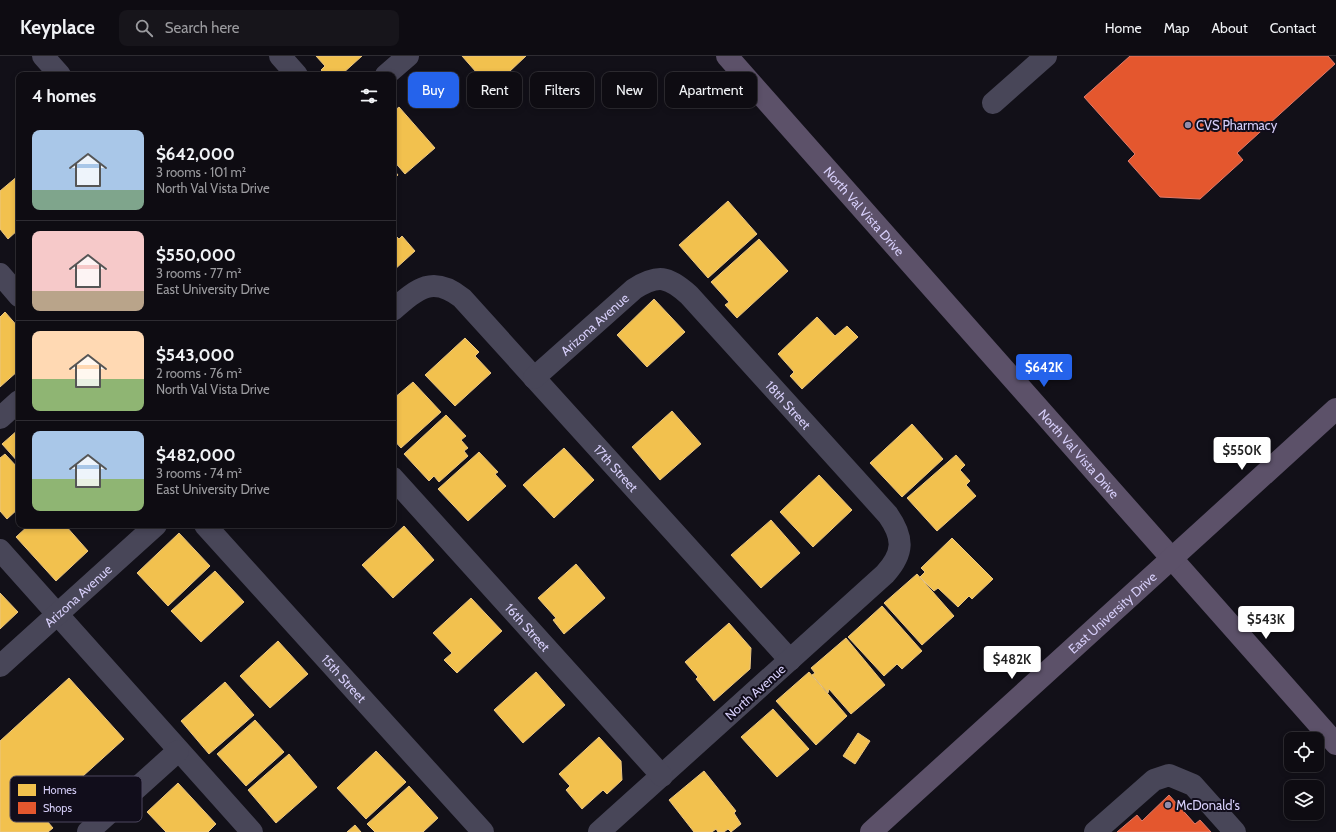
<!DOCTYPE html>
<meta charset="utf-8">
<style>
:root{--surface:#0e0c12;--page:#17151b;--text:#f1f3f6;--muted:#9b9b9f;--line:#2e2c32;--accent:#2563eb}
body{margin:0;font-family:Cabin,sans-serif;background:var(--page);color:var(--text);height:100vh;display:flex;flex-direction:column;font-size:15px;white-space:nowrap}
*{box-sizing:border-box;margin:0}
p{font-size:13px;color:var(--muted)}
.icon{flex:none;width:22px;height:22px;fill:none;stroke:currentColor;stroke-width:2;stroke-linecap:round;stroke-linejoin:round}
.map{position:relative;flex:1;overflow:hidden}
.side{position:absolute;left:16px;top:16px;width:380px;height:456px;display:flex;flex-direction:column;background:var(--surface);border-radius:8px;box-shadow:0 2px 6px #0003,0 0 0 1px var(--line)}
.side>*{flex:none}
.top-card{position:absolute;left:408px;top:16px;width:380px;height:36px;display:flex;gap:8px}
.buttons{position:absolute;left:1284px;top:676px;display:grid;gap:8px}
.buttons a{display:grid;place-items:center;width:40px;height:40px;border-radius:8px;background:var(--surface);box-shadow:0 2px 6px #0003,0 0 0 1px var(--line);font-size:20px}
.price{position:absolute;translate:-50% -34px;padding:0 9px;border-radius:4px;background:#fff;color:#222;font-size:13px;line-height:26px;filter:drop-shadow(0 1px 2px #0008)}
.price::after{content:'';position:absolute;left:50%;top:24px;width:12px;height:9px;margin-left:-6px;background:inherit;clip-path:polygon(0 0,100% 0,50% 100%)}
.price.selected{background:var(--accent);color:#fff}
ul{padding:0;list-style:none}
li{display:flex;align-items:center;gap:12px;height:100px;padding:0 16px}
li+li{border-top:1px solid var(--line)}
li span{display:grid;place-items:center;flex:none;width:112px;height:80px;border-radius:8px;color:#555}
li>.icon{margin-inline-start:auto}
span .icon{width:48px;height:48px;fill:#fffc;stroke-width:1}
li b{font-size:17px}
h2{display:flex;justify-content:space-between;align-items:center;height:48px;padding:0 16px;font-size:17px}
.tag{padding:0 14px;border-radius:8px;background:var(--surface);box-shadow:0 2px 6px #0003,0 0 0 1px var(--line);font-size:14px;line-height:36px}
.tag.selected{background:var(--accent);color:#fff}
header{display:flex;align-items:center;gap:24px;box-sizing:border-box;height:56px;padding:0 20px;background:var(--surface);border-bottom:1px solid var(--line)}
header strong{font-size:19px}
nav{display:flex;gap:22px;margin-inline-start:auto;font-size:14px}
.search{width:280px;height:36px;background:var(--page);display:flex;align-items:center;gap:10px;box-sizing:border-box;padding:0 14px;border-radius:8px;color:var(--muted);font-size:15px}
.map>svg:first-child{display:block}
.homes{fill:#f2c14e;stroke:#eac581}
.shops{fill:#e4572e;stroke:#e07b6b}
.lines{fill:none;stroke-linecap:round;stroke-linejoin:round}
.minor{stroke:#484658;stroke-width:22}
.major{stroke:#5c5169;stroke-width:22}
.poi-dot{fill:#918caa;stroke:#110d1b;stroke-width:1.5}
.labels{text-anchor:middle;stroke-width:4;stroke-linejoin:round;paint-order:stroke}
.poi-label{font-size:13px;fill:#d6cef9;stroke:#110d1b;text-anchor:start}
.street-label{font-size:13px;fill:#d6cef9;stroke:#110d1b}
.key{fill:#110d1b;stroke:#4c475e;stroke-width:1}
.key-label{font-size:11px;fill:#d6cef9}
</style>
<header>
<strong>Keyplace</strong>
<div class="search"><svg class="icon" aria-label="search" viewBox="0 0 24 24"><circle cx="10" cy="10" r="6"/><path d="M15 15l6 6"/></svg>Search here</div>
<nav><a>Home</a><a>Map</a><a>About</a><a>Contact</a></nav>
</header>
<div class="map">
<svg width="1336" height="776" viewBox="0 0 1336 776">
<rect width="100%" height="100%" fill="#121018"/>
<g class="homes">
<path d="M316,0H362L341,19H326L321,14L325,10Z"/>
<path d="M462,0H526L491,33Z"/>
<path d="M399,51L435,92L405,118L393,104V56Z"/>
<path d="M393,113L398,119L393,123Z"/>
<path d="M19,119V173L8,183L0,173V135Z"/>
<path d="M728,145L757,178L708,222L679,189Z"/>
<path d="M393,177L399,183L402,180L415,195L393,215Z"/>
<path d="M759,183L788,215L737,262L725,249L729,246L711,226Z"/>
<path d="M654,243L685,276L647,311L617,279Z"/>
<path d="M5,256L19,272V314L0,331V261Z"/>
<path d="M817,261L835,280L847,270L858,281L802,333L790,320L794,316L778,298Z"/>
<path d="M465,282L479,296L475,300L491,317L455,350L425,319Z"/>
<path d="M413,326L441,356L401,392L393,383V343Z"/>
<path d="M672,355L701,388L660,424L632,391Z"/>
<path d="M446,359L466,380L461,384L468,392L464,395L468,400L439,426L434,420L429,425L404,398Z"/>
<path d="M912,368L943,403L902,441L870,407Z"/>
<path d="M19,373V407L2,388Z"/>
<path d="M564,392L594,424L554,462L523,429Z"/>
<path d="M479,396L498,416L495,418L506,430L468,465L438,433Z"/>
<path d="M5,398L19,413V452L7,463L0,455V402Z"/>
<path d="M956,399L965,409L960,414L970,425L966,429L976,440L937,475L907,442Z"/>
<path d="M819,419L852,454L813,491L780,456Z"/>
<path d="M771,464L800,497L761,532L731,499Z"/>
<path d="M29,469H65L88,495L56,525L16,481Z"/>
<path d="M404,470L434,504L393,542L362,509Z"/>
<path d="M179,477L210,510L168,550L137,517Z"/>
<path d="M952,482L993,523L972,543L969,540L958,551L938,532L934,535L920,521L925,516L921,512Z"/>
<path d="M576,508L605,542L564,578L553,564L556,562L538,542Z"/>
<path d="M215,515L244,546L201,586L171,555Z"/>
<path d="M917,518L954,560L922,589L884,547Z"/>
<path d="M0,537L18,556L0,573Z"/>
<path d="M471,542L502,575L457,617L444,604L452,597L433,577Z"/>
<path d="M882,550L922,595L902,613L897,608L884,620L848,581Z"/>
<path d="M729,567L751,592L750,613L714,645L696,623L698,621L685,606Z"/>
<path d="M846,582L885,629L851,658L829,633L828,637L812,619L815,617L811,612Z"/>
<path d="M278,585L308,618L270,652L240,620Z"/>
<path d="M536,616L565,649L523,687L494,654Z"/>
<path d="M809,616L847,660L816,689L776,645Z"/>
<path d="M69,622L124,683L41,758L53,772L48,776H0V685Z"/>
<path d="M225,626L254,659L209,698L181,665Z"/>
<path d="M773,653L809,693L777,721L741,681Z"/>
<path d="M255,664L284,696L246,730L217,698Z"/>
<path d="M858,677L870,685L855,708L843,700Z"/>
<path d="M599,681L621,705L622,724L607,738L603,734L582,753L566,734L570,730L559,718Z"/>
<path d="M376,695L406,726L366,763L337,732Z"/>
<path d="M289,698L317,731L276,767L248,734Z"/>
<path d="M704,715L736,755L734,757L741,768L731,776L728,773L724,776H718L716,773L712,776H694L669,744Z"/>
<path d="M178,727L216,768L208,776H166L147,756Z"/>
<path d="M409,730L438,762L423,776H375L367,768Z"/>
<path d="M355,769L361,776H347Z"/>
</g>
<g class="shops">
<path d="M1130,0H1328L1335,8L1237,97L1243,104L1200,143L1160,141L1128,105L1135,98L1084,41Z"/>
<path d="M1169,739L1195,768L1200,764L1211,776H1117L1137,759L1142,765Z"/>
</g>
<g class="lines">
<g class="minor">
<path d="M43,0L60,19"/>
<path d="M280,0L297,19"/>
<path d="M386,19L408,0"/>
<path d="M993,47L1046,0"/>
<path d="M0,218L19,240"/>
<path id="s1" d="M393,254C418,232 433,219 462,242L790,604"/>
<path id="s2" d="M534,322L634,233C658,218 668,220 689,239L888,459C904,482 904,497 885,518L599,776"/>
<path d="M0,362L19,345"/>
<path id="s3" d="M393,422L662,720"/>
<path id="s4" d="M205,469L483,776"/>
<path d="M0,494L252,776"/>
<path id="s5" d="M0,610L156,469"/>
<path d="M88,776L178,695"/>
<path d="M1095,776L1154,724L1169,719L1193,729L1235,776"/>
</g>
<g class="major">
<path id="s6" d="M727,0L1336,688"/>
<path id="s7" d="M871,776L1336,353"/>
</g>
</g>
<g class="poi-dot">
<circle cx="1188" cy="69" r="4"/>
<circle cx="1168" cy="749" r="4"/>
</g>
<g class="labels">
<g class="poi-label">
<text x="1196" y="74">CVS Pharmacy</text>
<text x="1176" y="754">McDonald's</text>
</g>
<g class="street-label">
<text dy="5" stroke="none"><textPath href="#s6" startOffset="207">North Val Vista Drive</textPath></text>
<text dy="5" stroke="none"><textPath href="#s2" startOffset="81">Arizona Avenue</textPath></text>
<text dy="5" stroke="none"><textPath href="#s2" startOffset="344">18th Street</textPath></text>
<text dy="5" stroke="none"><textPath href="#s6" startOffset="531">North Val Vista Drive</textPath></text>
<text dy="5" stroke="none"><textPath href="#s1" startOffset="309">17th Street</textPath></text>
<text dy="5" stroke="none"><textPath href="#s5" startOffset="105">Arizona Avenue</textPath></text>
<text dy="5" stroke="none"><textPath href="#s7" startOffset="326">East University Drive</textPath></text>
<text dy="5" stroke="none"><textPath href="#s3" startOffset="201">16th Street</textPath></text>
<text dy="5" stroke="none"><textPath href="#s4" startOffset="207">15th Street</textPath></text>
<text transform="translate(755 636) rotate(-42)" y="5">North Avenue</text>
</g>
</g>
<rect x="10" y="720" width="132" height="46" rx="6" class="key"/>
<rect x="18" y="728" width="18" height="12" fill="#f2c14e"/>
<rect x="18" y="746" width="18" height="12" fill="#e4572e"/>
<g class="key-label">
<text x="43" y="738">Homes</text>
<text x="43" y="756">Shops</text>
</g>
</svg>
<div class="buttons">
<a><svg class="icon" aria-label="locate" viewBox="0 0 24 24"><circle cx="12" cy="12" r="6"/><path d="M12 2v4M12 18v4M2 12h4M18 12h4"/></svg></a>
<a><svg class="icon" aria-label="layers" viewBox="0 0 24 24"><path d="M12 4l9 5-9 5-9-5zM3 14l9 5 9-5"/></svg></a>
</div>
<b class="price selected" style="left:1044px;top:332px">$642K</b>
<b class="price" style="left:1242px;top:415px">$550K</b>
<b class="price" style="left:1266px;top:584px">$543K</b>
<b class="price" style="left:1012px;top:624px">$482K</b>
<div class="top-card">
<a class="tag selected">Buy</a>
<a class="tag">Rent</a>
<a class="tag">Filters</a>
<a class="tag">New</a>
<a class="tag">Apartment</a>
</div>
<section class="side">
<h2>4 homes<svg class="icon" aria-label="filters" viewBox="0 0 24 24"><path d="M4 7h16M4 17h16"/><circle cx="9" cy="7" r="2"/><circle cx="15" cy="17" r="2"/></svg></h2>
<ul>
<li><span style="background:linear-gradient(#a9c7e8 75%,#7fa58c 0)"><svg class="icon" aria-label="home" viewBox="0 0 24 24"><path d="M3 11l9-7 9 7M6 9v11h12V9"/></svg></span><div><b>$642,000</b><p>3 rooms · 101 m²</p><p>North Val Vista Drive</p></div></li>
<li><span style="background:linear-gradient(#f6c9c9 75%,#b9a48a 0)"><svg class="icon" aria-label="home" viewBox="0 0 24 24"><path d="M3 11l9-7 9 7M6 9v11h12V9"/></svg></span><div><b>$550,000</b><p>3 rooms · 77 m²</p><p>East University Drive</p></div></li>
<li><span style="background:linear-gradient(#ffd9b3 60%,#8fb573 0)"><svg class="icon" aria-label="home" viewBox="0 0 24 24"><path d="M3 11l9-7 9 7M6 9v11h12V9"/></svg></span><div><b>$543,000</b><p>2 rooms · 76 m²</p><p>North Val Vista Drive</p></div></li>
<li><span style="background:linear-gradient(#a9c7e8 60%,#8fb573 0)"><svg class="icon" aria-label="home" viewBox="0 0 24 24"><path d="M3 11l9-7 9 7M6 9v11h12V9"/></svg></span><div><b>$482,000</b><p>3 rooms · 74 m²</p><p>East University Drive</p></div></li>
</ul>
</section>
</div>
